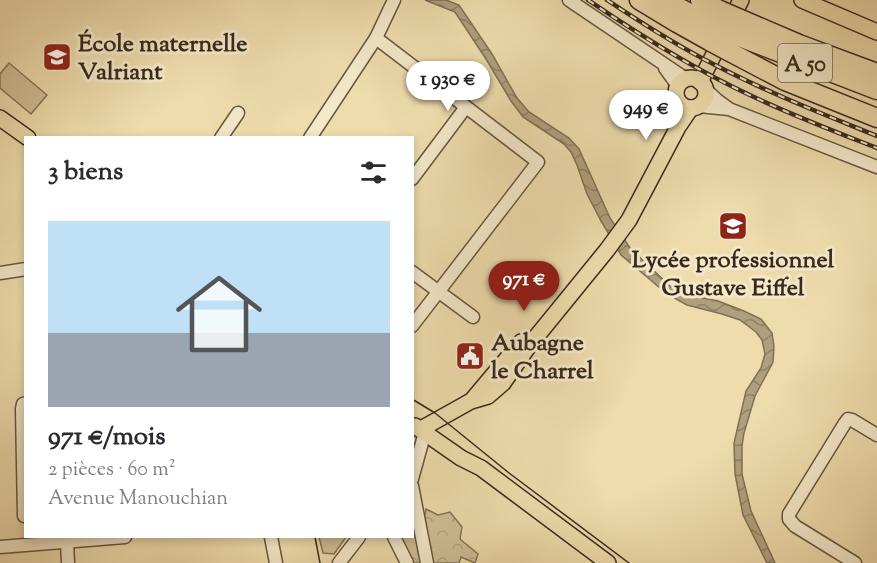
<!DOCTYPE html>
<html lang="fr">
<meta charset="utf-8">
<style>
:root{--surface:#fff;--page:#f2f2f3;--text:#2b2b33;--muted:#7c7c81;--line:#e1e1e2;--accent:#8f2418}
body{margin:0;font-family:"Sorts Mill Goudy",serif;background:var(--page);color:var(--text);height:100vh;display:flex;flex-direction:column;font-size:22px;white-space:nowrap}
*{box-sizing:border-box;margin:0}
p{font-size:20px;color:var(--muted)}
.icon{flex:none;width:33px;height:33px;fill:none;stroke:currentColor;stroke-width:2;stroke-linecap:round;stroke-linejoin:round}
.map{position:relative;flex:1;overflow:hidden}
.sheet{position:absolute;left:24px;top:136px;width:390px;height:402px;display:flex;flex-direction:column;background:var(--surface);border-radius:0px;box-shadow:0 3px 9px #0003}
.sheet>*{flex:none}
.price{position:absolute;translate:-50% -51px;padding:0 14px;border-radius:21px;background:#fff;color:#222;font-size:20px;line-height:39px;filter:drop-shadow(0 2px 3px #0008)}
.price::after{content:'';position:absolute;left:50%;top:36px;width:18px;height:14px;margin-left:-9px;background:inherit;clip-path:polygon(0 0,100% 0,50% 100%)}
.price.active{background:var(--accent);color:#fff}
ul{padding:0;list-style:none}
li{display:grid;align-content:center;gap:12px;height:318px;padding:0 24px}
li+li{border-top:2px solid var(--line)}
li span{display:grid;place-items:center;height:186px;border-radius:0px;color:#555}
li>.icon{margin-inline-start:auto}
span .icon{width:108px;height:108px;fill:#fffc;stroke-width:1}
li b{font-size:26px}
h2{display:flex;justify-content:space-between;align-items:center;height:72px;padding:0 24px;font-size:26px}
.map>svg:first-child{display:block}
.forest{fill:url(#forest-crowns);stroke:#84745a;stroke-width:1.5}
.pitch{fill:#cfbe94;stroke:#84745a;stroke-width:1.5}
.water{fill:url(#water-waves);stroke:#807057;stroke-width:1.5}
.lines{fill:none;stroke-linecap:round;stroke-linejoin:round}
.minor-casing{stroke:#665642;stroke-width:15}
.major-casing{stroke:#38291f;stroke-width:18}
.highway-casing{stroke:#38291f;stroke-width:21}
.minor{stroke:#f4e8c9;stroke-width:12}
.major{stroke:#eedcac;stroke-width:15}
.highway{stroke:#eedcac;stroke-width:18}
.tram{stroke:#38291f;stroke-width:1.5}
.rail-casing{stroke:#38291f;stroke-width:4.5}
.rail{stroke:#f4e8c9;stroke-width:2;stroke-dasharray:7;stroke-linecap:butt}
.highway-bridge-casing{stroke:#38291f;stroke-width:21;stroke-linecap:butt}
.highway-bridge{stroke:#eedcac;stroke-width:18}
.labels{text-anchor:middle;stroke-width:6;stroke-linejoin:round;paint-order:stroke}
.shield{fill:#f4e8c9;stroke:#706252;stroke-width:1.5}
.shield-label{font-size:22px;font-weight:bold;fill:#38291f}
.poi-label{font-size:24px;font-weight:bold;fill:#38291f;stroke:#f4e8c9;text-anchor:start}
</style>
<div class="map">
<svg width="877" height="563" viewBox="0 0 877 563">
<defs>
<pattern id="forest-crowns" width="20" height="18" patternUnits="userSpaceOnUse" patternTransform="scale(1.5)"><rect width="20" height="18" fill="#cfbe94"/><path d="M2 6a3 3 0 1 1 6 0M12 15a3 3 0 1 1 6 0" fill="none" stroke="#b2a37f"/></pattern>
<pattern id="water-waves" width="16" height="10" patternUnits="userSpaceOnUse" patternTransform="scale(1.5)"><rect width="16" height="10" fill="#b09f7c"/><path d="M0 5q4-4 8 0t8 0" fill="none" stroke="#908265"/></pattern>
</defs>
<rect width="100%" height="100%" fill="#eedcac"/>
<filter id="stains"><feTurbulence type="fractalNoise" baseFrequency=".00333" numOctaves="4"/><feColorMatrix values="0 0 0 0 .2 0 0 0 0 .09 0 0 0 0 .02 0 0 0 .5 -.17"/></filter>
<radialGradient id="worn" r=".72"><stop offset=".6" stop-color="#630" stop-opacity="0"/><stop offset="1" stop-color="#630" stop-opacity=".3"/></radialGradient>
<path class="forest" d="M426,509L438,515L450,512L462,527L460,539L478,554L475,563L461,557L459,563H411L400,537H412L413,529L423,526Z"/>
<g class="pitch">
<path d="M9,63L47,95L31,114L0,88V74Z"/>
<path d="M319,537H346L334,554L323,553Z"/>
</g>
<path class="water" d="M425,0H446L459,5L492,54L517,98L529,112L569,138L579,149L610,218L630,248L671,287L688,295L718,301L744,311L761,319L772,333L774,346L773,362L755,396L744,433L742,446V474L751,511L775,563H767L743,515L735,474L734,443L746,391L761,368L765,354L762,340L756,332L740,320L722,314L687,305L667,294L621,255L601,221L587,194L577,165L571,152L564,144L523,117L511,101L486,59L455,12Z"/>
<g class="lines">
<g class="minor-casing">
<g id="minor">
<path d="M569,0L686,79"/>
<path d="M376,38L538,162L412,326"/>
<path d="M665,68L678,86"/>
<path d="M705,89L717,100L728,108"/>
<path d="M699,106L729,109L877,167"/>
<path d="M221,138L238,113"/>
<path d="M310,138L376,38L394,0"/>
<path d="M412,179L466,107"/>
<path d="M412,272L473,317"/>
<path d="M0,273L26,269"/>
<path d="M412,479L425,432"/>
<path d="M412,486L427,563"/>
<path d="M24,516L22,409L23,404L26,403"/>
<path d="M64,537L67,541L68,563"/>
<path d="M271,537L276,563"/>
<path d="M394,537L407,563"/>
<path d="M0,547L125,537"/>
<path d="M339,563L359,537"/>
<path d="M855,563L795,526L789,519V514L845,423L848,419L852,420L877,435"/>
</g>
</g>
<g class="major-casing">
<g id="major">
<path d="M802,0L877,32"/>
<circle cx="691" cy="93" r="15"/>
<path d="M700,82L741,0"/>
<path d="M0,118L28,138"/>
<path d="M473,399L521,342"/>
<path d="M415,426L461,458L481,468L608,563"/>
<path d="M421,429L471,401L488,396L503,383L528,347L607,250L629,220L678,127L691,108"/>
</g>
</g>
<g class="highway-casing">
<g id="highway">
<path d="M639,0L677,23L711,42"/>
<path d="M664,0L718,27"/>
<path d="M700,0L722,11"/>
<path d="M743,20L799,44L877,73"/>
<path d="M734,35L877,90"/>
<path d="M726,50L785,81L877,118"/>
</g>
</g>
<use href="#minor" class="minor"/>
<use href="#major" class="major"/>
<use href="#highway" class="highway"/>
<g class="tram">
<path d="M412,399L435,413L509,473L629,563"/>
<path d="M315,537L320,563"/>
</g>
<g class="rail-casing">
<g id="rail">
<path d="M588,0C641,36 695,70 754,97C794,116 836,132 877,148"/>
<path d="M607,0C643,24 679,47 717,66C769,93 823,114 877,136"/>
</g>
</g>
<use href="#rail" class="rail"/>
<g class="highway-bridge-casing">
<g id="highway-bridge">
<path d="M722,11L743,20"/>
<path d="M718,27L734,35"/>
<path d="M711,42L726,50"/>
</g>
</g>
<use href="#highway-bridge" class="highway-bridge"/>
</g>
<defs>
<g id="school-square" transform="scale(1.5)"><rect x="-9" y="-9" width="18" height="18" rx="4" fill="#8f2418" stroke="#f4e8c9"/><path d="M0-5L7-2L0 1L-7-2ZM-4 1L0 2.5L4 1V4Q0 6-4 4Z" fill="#fff"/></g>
<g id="civic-square" transform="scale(1.5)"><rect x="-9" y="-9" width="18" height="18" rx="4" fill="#8f2418" stroke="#f4e8c9"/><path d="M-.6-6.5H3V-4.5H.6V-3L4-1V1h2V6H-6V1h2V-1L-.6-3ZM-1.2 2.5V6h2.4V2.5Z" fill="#fff"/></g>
</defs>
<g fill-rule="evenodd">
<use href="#school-square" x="57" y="57"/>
<use href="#school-square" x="733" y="226"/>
<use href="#civic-square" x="470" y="356"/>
</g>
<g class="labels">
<rect class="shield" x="778" y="44" width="54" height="38" rx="4.5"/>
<g class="shield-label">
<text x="805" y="71">A 50</text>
</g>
<g class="poi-label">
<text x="78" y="51">École maternelle<tspan x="78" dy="28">Valriant</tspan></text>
<text x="733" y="267" text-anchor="middle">Lycée professionnel<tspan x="733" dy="28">Gustave Eiffel</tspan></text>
<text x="491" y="350">Aubagne<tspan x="491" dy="28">le Charrel</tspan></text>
</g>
</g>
<rect width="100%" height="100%" filter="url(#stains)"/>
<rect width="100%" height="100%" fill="url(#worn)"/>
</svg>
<b class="price" style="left:448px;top:112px">1 930 €</b>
<b class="price" style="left:646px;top:141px">949 €</b>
<b class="price active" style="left:524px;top:312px">971 €</b>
<section class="sheet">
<h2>3 biens<svg class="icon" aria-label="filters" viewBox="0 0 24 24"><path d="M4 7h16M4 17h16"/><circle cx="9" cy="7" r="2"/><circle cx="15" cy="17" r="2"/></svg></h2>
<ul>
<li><span style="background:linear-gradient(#bfe0f5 60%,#9aa5b1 0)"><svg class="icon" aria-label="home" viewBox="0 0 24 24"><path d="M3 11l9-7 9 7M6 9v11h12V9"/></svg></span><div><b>971 €/mois</b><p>2 pièces · 60 m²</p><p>Avenue Manouchian</p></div></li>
</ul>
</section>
</div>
